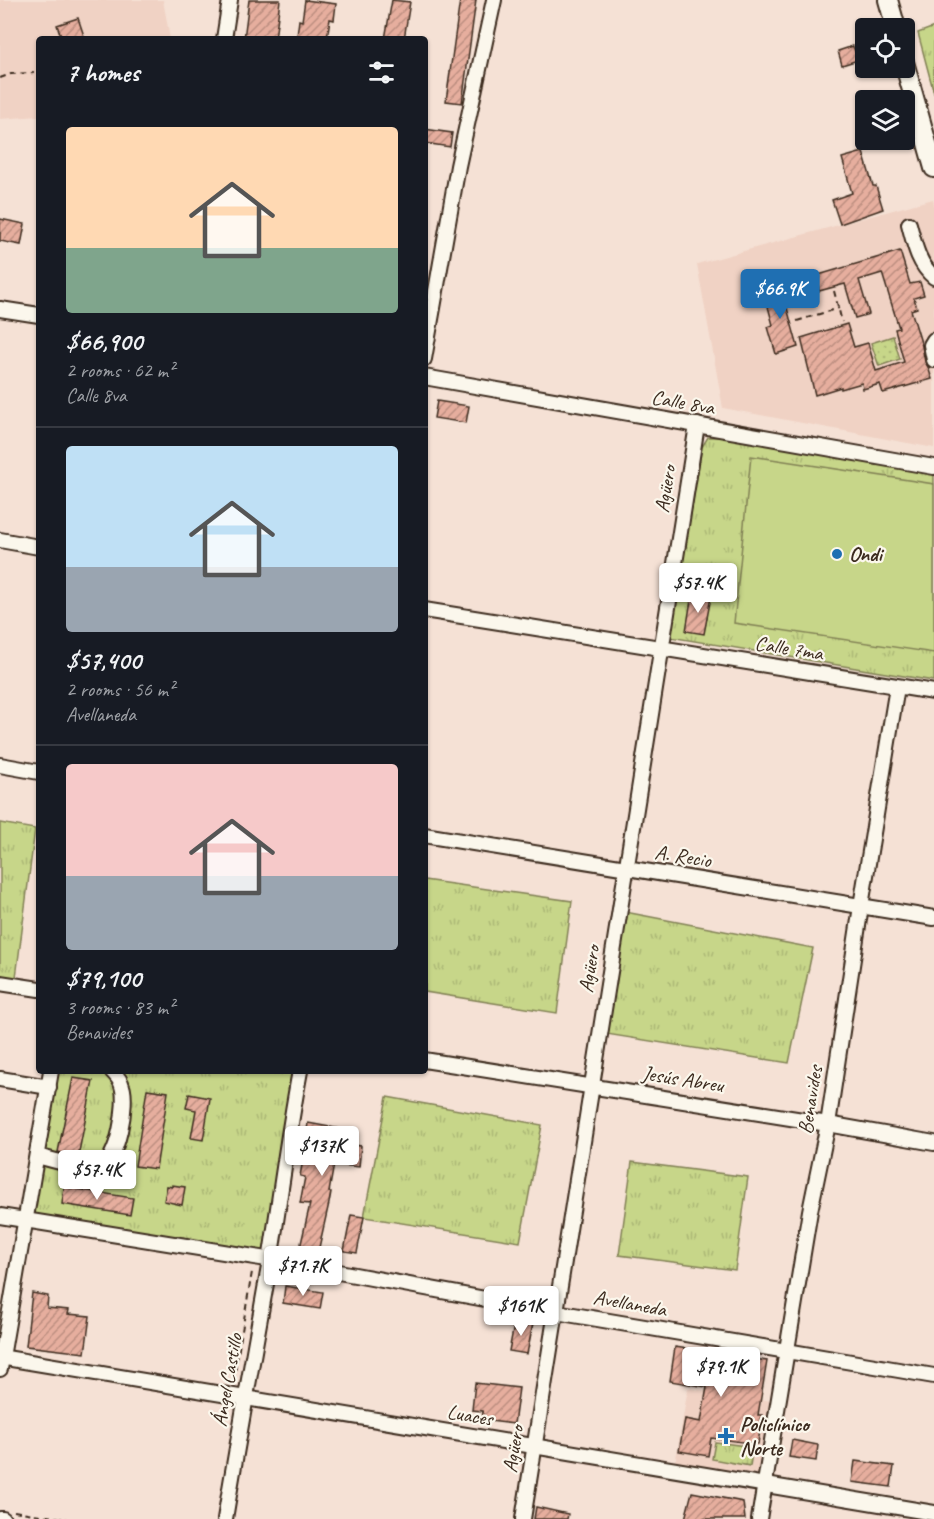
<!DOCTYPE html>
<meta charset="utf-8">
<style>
:root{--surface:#171b24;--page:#242831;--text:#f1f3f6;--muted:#9ea1a6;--line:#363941;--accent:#1f6fb2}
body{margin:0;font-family:Caveat,sans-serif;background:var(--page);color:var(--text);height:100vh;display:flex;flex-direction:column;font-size:22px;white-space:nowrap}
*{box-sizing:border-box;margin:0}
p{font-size:20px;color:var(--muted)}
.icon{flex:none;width:33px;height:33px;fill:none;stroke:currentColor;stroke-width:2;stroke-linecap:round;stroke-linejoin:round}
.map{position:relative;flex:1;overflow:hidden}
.panel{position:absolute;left:36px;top:36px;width:392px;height:1038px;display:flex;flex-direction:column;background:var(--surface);border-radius:6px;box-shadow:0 2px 4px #0004}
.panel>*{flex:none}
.fabs{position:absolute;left:855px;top:18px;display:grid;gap:12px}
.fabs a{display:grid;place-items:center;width:60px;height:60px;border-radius:6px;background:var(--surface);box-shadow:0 2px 4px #0004;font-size:30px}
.price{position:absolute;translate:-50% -51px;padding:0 14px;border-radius:6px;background:#fff;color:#222;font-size:20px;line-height:39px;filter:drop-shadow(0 2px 3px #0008)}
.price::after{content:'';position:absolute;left:50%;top:36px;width:18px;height:14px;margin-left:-9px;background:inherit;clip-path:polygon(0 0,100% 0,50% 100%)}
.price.current{background:var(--accent);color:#fff}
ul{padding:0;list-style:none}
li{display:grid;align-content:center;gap:12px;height:318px;padding:0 30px}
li+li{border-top:2px solid var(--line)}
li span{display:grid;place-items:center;height:186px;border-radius:6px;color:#555}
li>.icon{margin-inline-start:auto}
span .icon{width:108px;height:108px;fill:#fffc;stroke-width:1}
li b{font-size:26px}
h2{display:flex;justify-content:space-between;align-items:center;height:72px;padding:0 30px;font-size:26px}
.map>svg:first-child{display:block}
.built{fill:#f0d2c4}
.grass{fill:url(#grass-tufts);stroke:#818054;stroke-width:1.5}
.park{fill:url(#park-dots);stroke:#818054;stroke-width:1.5}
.garden{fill:#c7d689;stroke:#818054;stroke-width:1.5}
.building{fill:url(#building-hatch);stroke:#3b2a1e;stroke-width:1.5}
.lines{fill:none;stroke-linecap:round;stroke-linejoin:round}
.minor-casing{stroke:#3b2a1e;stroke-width:18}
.major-casing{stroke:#3b2a1e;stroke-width:22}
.path{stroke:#3b2a1e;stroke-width:2;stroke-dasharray:6 4.5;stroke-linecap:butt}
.minor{stroke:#fbf7ec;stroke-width:14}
.major{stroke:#fbf7ec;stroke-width:18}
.poi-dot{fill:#1f6fb2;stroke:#fbf7ec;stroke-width:2}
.labels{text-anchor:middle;stroke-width:4.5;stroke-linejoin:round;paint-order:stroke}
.street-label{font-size:21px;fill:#3b2a1e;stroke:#fbf7ec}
.poi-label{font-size:21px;font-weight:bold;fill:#3b2a1e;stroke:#fbf7ec;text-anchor:start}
</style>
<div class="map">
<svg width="934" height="1519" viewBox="0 0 934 1519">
<defs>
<pattern id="grass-tufts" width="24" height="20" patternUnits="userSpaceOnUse" patternTransform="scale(1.5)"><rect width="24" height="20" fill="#c7d689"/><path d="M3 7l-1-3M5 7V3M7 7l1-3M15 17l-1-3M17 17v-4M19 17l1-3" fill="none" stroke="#acb876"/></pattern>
<pattern id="park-dots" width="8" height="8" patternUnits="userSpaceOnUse" patternTransform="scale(1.5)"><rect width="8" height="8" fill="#c7d689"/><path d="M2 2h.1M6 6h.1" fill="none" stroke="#acb876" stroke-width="1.8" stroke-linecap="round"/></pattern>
<pattern id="building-hatch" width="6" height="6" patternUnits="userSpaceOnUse" patternTransform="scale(1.5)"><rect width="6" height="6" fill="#e6ae9e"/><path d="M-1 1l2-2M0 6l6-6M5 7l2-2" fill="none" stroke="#bc8e80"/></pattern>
</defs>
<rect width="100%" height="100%" fill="#f5e1d5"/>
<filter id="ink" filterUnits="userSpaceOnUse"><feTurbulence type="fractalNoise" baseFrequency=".0167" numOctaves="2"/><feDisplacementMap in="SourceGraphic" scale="12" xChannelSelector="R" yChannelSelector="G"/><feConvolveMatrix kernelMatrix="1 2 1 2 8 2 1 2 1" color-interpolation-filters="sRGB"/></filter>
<g filter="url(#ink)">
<g class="built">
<path d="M0,0H163L170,39H39V116L0,119Z"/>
<path d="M933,199L934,204V448L723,408L697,264Z"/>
<path d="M688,1388L778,1402L764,1484L674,1470Z"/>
</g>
<g class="grass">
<path d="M934,27V93L918,33Z"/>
<path d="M708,437H736L934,471V681L670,637L702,447Z"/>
<path d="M0,823L35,829L15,985L0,983Z"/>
<path d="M424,880L572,901L557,1013L425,992Z"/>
<path d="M620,911L813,948L789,1063L600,1033Z"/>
<path d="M51,1071H301L270,1259L25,1221Z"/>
<path d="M387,1097L542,1125L520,1242L364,1217Z"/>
<path d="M632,1162L748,1177L735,1270L619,1255Z"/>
<path d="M715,1442L753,1447L750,1466L712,1459Z"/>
</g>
<path class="park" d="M893,336L900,359L879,366L871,343Z"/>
<path class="garden" d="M751,456L934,484V653L734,623Z"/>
<g class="building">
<path d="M249,0H280L275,39H244Z"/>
<path d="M305,0L336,4L334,20L330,19L327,39L297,36L299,20L302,21Z"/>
<path d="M392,0L410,2L404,39H385Z"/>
<path d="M460,0H476L462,103L446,101Z"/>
<path d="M78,18L85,39H62L57,25Z"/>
<path d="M853,46L858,60L842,65L838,51Z"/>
<path d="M424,129L452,133L450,147L424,143Z"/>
<path d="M863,152L873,186H876L883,209L840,224L832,200L852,193L842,158Z"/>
<path d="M0,219L25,224L21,245L0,241Z"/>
<path d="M900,251L910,284L920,282L924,295L914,298L917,308L911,310L922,346L925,362L928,367L932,379L883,393L880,384L863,389L862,383L841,389V387L815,395L801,338L847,324L854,347L868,343L876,371L904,362L895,329L899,328L882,273L859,280L869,314L855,318L845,284L819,291L815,276Z"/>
<path d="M780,283L798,347L776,354L768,327L773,325L763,288Z"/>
<path d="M437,401L469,406L466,423L434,418Z"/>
<path d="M692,594L711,597L704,634L686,631Z"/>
<path d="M73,1078L93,1081L78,1157L58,1152Z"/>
<path d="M147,1089L168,1092L156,1169L135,1166Z"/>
<path d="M189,1094L210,1098L203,1140L191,1138L196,1110L186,1108Z"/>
<path d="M308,1123L341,1129L338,1143L361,1146L359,1167L334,1164L329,1192H331L329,1203L318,1252L300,1248L310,1204L300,1203L305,1177L300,1176L307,1138L306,1137Z"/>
<path d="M172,1185L185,1187L182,1205L164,1201L167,1186L172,1187Z"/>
<path d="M64,1187L133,1198L130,1215L62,1204Z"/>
<path d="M351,1215L364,1217L357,1253L344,1251Z"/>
<path d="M285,1286L323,1292L320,1309L283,1303Z"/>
<path d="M32,1293L48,1296L47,1308L69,1310L68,1314L90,1316L85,1353L26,1346Z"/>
<path d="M515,1320L533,1323L527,1354L509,1351Z"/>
<path d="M675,1347L767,1361L758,1415H762L758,1444L711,1438L708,1456L679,1451L685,1419L701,1422L707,1387L670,1381Z"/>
<path d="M475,1383L519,1388L514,1424L482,1420L483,1411L472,1410Z"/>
<path d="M792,1440L818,1445L816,1461L789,1457Z"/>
<path d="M855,1461L894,1466L891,1487L852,1482Z"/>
<path d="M692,1492L743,1502L745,1519H685Z"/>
<path d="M536,1507L568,1514L567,1519H534Z"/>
</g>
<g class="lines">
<g class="minor-casing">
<g id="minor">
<path d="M224,39L230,0"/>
<path d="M909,224C914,243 918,264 934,277"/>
<path d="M0,309L39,315"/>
<path d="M934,340L931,345L934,360"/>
<path d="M424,359L458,166L494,0"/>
<path d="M424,377L934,467"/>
<path d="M0,540L39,547"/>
<path d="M424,610L934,692"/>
<path d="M0,765L39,772"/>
<path d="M424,835L934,918"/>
<path d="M0,983L39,989"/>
<path d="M424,1060L828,1124L934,1143"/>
<path d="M0,1079L49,1087"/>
<path d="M37,1156C49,1159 90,1171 100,1168C118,1161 128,1103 122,1086C121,1081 116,1075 112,1071"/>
<path d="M0,1216L279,1261L556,1312L934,1376"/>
<path d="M0,1357L934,1513"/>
<path d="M0,1369L51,1071"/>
<path d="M0,1519H3"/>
<path d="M225,1519C239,1433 255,1347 270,1261C280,1198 288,1134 300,1071"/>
<path d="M523,1519L697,425"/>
<path d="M759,1519L810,1211L828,1124L861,906L897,687"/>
</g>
</g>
<g class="major-casing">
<g id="major">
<path d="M888,0L896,28"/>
<path d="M904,62L934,168"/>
</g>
</g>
<g class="path">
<path d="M0,78L11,74L34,73"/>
<path d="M834,291L842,322"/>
<path d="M797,321L839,308"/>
<path d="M235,1372L252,1272"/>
<path d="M14,1511L67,1519"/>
</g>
<use href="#minor" class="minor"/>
<use href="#major" class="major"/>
</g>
</g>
<g class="poi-dot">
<circle cx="837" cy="554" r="6"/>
<path d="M723 1427h6v6h6v6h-6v6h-6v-6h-6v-6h6z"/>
</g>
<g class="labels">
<g class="street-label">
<text transform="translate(683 402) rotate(10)" y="7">Calle 8va</text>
<text transform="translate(665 489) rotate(-81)" y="7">Agüero</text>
<text transform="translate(789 648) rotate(9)" y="7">Calle 7ma</text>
<text transform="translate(683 856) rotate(9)" y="7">A. Recio</text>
<text transform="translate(589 969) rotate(-81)" y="7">Agüero</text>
<text transform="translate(683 1079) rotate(9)" y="7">Jesús Abreu</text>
<text transform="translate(810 1100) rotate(-81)" y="7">Benavides</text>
<text transform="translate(630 1303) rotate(10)" y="7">Avellaneda</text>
<text transform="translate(227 1380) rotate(-80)" y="7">Ángel Castillo</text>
<text transform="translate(470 1415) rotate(10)" y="7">Luaces</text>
<text transform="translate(513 1449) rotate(-81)" y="7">Agüero</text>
</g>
<g class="poi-label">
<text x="849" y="561">Ondi</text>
<text x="740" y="1431">Policlínico<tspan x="740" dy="24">Norte</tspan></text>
</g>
</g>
</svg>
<div class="fabs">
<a><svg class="icon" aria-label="locate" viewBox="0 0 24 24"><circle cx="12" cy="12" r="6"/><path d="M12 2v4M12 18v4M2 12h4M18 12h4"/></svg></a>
<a><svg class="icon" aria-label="layers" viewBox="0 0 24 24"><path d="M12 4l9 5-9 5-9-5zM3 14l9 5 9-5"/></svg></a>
</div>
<b class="price current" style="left:780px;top:320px">$66.9K</b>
<b class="price" style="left:698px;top:614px">$57.4K</b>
<b class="price" style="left:322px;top:1177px">$137K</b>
<b class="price" style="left:97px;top:1201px">$57.4K</b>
<b class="price" style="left:303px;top:1297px">$71.7K</b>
<b class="price" style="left:521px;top:1337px">$161K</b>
<b class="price" style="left:721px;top:1398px">$79.1K</b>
<section class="panel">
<h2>7 homes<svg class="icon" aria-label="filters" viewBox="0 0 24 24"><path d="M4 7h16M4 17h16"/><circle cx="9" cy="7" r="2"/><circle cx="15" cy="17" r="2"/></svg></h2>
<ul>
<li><span style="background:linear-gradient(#ffd9b3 65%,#7fa58c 0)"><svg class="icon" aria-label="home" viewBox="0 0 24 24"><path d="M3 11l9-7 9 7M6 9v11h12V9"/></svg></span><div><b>$66,900</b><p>2 rooms · 62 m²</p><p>Calle 8va</p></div></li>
<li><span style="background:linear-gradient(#bfe0f5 65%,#9aa5b1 0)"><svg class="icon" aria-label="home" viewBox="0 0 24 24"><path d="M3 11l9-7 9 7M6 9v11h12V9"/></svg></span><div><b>$57,400</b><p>2 rooms · 56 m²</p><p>Avellaneda</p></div></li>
<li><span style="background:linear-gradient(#f6c9c9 60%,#9aa5b1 0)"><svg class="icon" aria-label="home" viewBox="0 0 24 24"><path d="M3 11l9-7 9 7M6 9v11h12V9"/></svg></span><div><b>$79,100</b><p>3 rooms · 83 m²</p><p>Benavides</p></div></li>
</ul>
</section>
</div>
